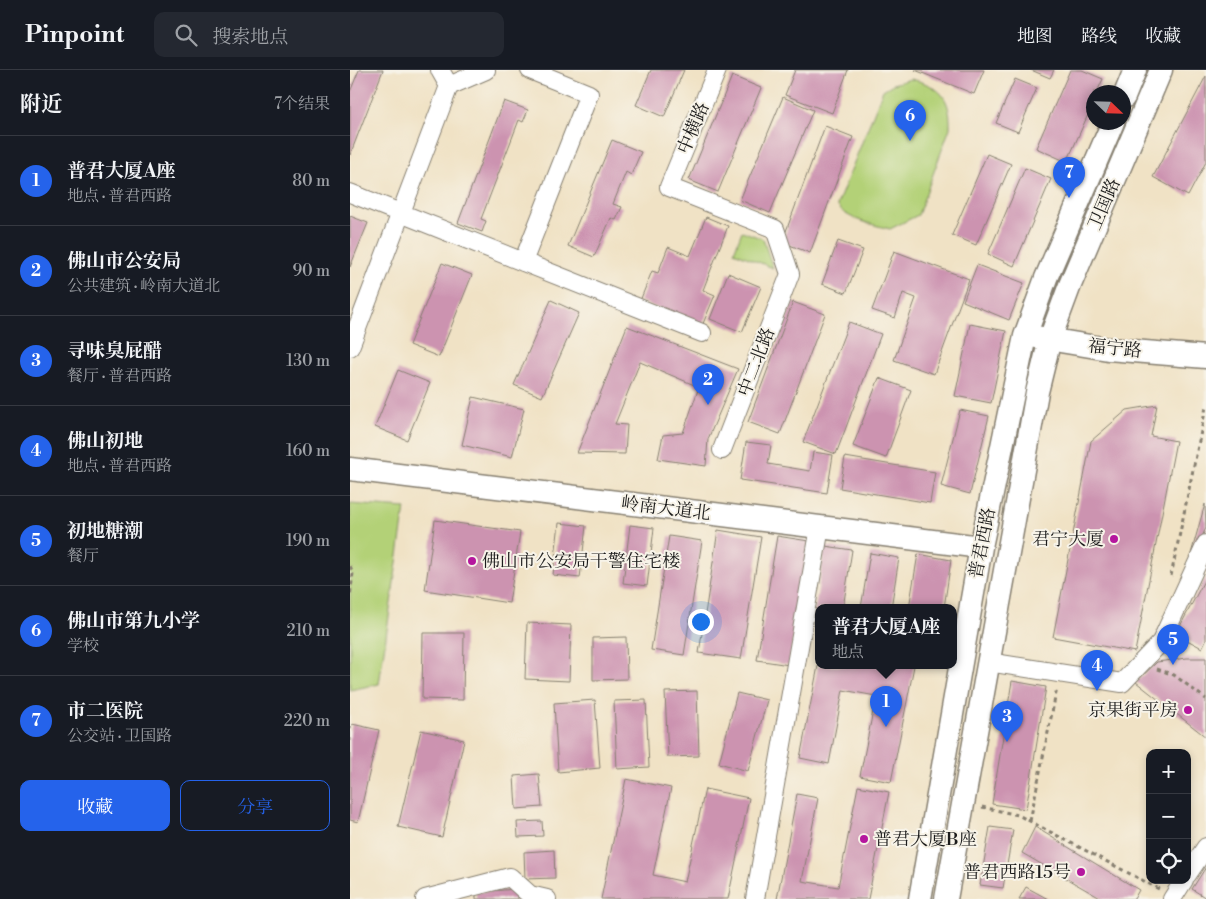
<!DOCTYPE html>
<html lang="zh">
<head>
<meta charset="utf-8">
<style>
  :root { --surface:#171b24; --page:#242831; --text:#f1f3f6; --muted:#9ea1a6; --line:#363941; --accent:#2563eb }
  body { margin:0; font-family:"Libre Bodoni","Noto Serif SC",serif; background:var(--page); color:var(--text) }
  .controls { position:absolute; right:15px; bottom:15px; display:grid; overflow:hidden; border-radius:10px; box-shadow:0 2px 8px #0003 }
  .controls button { width:45px; height:45px; display:grid; place-items:center; padding:0; border:0; border-bottom:1px solid var(--line); background:var(--surface); color:var(--text); font:25px sans-serif }
  .compass { position:absolute; left:736px; top:15px; width:45px; height:45px; border-radius:50%; background:var(--surface); box-shadow:0 2px 8px #0003; rotate:113deg }
  .you { position:absolute; left:350px; top:551px; width:18px; height:18px; margin:-12px; border:4px solid #fff; border-radius:50%; background:#1a73e8; box-shadow:0 0 0 8px #1a73e833 }
  .badge { display:grid; place-items:center; width:32px; height:32px; border-radius:50%; background:var(--accent); color:#fff; font-size:16px; font-weight:700 }
  .pin { position:absolute; translate:-50% -41px; filter:drop-shadow(0 1px 2px #0008) }
  .pin::after { content:''; position:absolute; top:26px; width:18px; height:15px; background:inherit; clip-path:polygon(0 0,100% 0,50% 100%) }
  .popup { position:absolute; left:465px; top:534px; width:142px; height:65px; box-sizing:border-box; display:grid; place-content:center; border-radius:10px; background:var(--surface); filter:drop-shadow(0 1px 4px #0005); font-size:16px; white-space:nowrap; color:var(--muted) }
  .popup b { font-size:19px; color:var(--text) }
  .popup::after { content:''; position:absolute; left:50%; top:100%; margin-left:-10px; border:10px solid transparent; border-top-color:var(--surface) }
  .list { margin:0; padding:0; list-style:none }
  h2 { display:flex; justify-content:space-between; align-items:center; height:65px; margin:0; padding:0 20px; font-size:21px }
  h2 small { font-size:16px; font-weight:400; color:var(--muted) }
  .list li { display:grid; grid-template-columns:32px 1fr auto; gap:15px; align-items:center; box-sizing:border-box; height:90px; padding:0 20px; border-top:1px solid var(--line) }
  .list b { display:block; font-size:19px; white-space:nowrap }
  .list p { margin:0; font-size:16px; white-space:nowrap; color:var(--muted) }
  .list em { font-size:16px; font-style:normal; color:var(--muted) }
  .actions { display:flex; gap:10px; padding:15px 20px }
  .actions a { flex:1; padding:11px 0; border:1px solid var(--accent); border-radius:10px; text-align:center; font-size:18px; color:var(--accent) }
  .actions .main { background:var(--accent); color:#fff }
  .icon { flex:none; width:28px; height:28px; fill:none; stroke:currentColor; stroke-width:2; stroke-linecap:round; stroke-linejoin:round }
  .map { position:relative; flex:none; width:856px; height:829px; overflow:hidden }
  header { display:flex; align-items:center; gap:30px; box-sizing:border-box; height:70px; padding:0 25px; background:var(--surface); border-bottom:1px solid var(--line) }
  header strong { font-size:24px }
  nav { display:flex; gap:28px; margin-inline-start:auto; font-size:18px }
  .search { width:350px; height:45px; background:var(--page); display:flex; align-items:center; gap:12px; box-sizing:border-box; padding:0 18px; border-radius:10px; color:var(--muted); font-size:19px }
  main { display:flex }
  aside { flex:1; background:var(--surface) }
  .map>svg:first-child { display:block }
  .green { fill:#b3d177; stroke:#68764a }
  .building { fill:#cc93b0 }
  .lines { fill:none; stroke-linecap:round; stroke-linejoin:round }
  .minor-casing { stroke:#867f70; stroke-width:20 }
  .major-casing { stroke:#867f70; stroke-width:25 }
  .path { stroke:#867f70; stroke-width:3; stroke-dasharray:4 4; stroke-linecap:butt }
  .minor { stroke:#fff; stroke-width:18 }
  .major { stroke:#fff; stroke-width:22 }
  .poi-dot { fill:#b5179e; stroke:#f7f3e8; stroke-width:2 }
  .labels { text-anchor:middle; stroke-width:4; stroke-linejoin:round; paint-order:stroke }
  .street-label { font-size:18px; fill:#1c1c1c; stroke:#f7f3e8 }
  .poi-label { font-size:18px; fill:#1c1c1c; stroke:#f7f3e8; text-anchor:end }
</style>
</head>
<body>
<header>
<strong>Pinpoint</strong>
<div class="search"><svg class="icon" aria-label="search" viewBox="0 0 24 24"><circle cx="10" cy="10" r="6"/><path d="M15 15l6 6"/></svg>搜索地点</div>
<nav><a>地图</a><a>路线</a><a>收藏</a></nav>
</header>
<main>
<aside>
<h2>附近<small>7个结果</small></h2>
<ul class="list">
<li><span class="badge">1</span><div><b>普君大厦A座</b><p>地点 · 普君西路</p></div><em>80 m</em></li>
<li><span class="badge">2</span><div><b>佛山市公安局</b><p>公共建筑 · 岭南大道北</p></div><em>90 m</em></li>
<li><span class="badge">3</span><div><b>寻味臭屁醋</b><p>餐厅 · 普君西路</p></div><em>130 m</em></li>
<li><span class="badge">4</span><div><b>佛山初地</b><p>地点 · 普君西路</p></div><em>160 m</em></li>
<li><span class="badge">5</span><div><b>初地糖潮</b><p>餐厅</p></div><em>190 m</em></li>
<li><span class="badge">6</span><div><b>佛山市第九小学</b><p>学校</p></div><em>210 m</em></li>
<li><span class="badge">7</span><div><b>市二医院</b><p>公交站 · 卫国路</p></div><em>220 m</em></li>
</ul>
<div class="actions"><a class="main">收藏</a><a>分享</a></div>
</aside>
<div class="map">
<svg width="856" height="829" viewBox="0 0 856 829">
  <rect width="100%" height="100%" fill="#f7f3e8"/>
  <filter id="ink" filterUnits="userSpaceOnUse"><feTurbulence type="fractalNoise" baseFrequency=".02" numOctaves="2"/><feDisplacementMap in="SourceGraphic" scale="10" xChannelSelector="R" yChannelSelector="G"/><feConvolveMatrix kernelMatrix="1 2 1 2 8 2 1 2 1" color-interpolation-filters="sRGB"/></filter>
  <filter id="wash" filterUnits="userSpaceOnUse"><feTurbulence type="fractalNoise" baseFrequency=".0096" numOctaves="4" result="noise"/><feDisplacementMap in="SourceGraphic" scale="20" xChannelSelector="R" yChannelSelector="G"/><feGaussianBlur stdDeviation="1.12" result="paint"/><feColorMatrix in="noise" values="0 0 0 0 0 0 0 0 0 0 0 0 0 0 0 0 0 1.4 0 .05"/><feComposite in="paint" operator="in"/></filter>
  <g filter="url(#wash)">
    <rect width="100%" height="100%" fill="#f0e2c5"/>
    <path class="green" d="M561,9c29,7 40,18 39,49l-32,87 -28,14c-15,-4 -46,-10 -53,-24l46,-115 10,-6z
      M392,161l21,8 10,29 -39,-16z
      M0,434l55,4 -26,176 -29,6z"/>
    <g id="blocks">
      <path class="building" d="M9,0h24l-33,85v-63z
        M301,0h33l-20,47 -28,-12z
        M445,0h53l-16,43 -47,-18z
        M565,0h69l-10,24z
        M681,0h23l-4,8z
        M720,0h12l21,9 -6,13h-3v9l-27,61 -31,-14z
        M382,6l29,12 -43,104 -29,-12z
        M856,6v86l-18,34 -35,-19z
        M665,9l22,9 -19,44 -22,-9z
        M433,27l30,13 -43,103 -30,-13z
        M154,31l24,9 -5,12 -4,-2 -38,99 5,2 -4,11 -24,-9z
        M475,56l28,11 -43,116 -28,-11z
        M262,70l29,12 -10,23 -5,-3 -13,32 9,3 -6,13 -5,-2 -17,39 -26,-11z
        M637,84l24,10 -35,81 -24,-10z
        M675,98l26,11 -37,87 -26,-12z
        M0,146l18,7 -18,44z
        M356,147l22,9 -25,64 12,5 -13,31 -62,-25 12,-30 6,2 10,-26 22,9z
        M488,171l25,9 -17,43 -24,-9z
        M544,181l75,28 -35,95 -40,-14 22,-62 -13,-5 -8,25 -23,-8z
        M92,193l30,12 -33,82 -30,-12z
        M627,195l47,18 -15,37 -46,-19z
        M378,203l33,14 -19,45 -32,-13z
        M201,230l28,13 -37,84 -28,-12z
        M443,232l32,12 -45,120 -32,-12z
        M499,252l32,12 -45,120 -33,-12z
        M620,254l36,7 -15,72 -36,-7z
        M277,256l111,43 -30,70 -2,27 -48,-7 5,-24 20,-2 16,-46 -59,-25 -25,62 12,1 -2,29 -48,-1z
        M48,300l32,13 -23,57 -32,-13z
        M529,308l32,12 -25,68 -33,-12z
        M123,327l51,12 -12,48 -50,-12z
        M807,335l-6,31 25,5 -41,211 -82,-15 38,-196 36,-31z
        M610,340l29,6 -19,78 -29,-8z
        M396,372l25,3 -3,19 42,7 3,-19 20,3 -6,38 -87,-13z
        M495,387l90,15 -5,31 -90,-15z
        M855,434l1,24 -16,34 -1,-1z
        M85,450l85,12 -11,71 -84,-13z
        M209,453l27,3 -6,52 -27,-3z
        M280,455l24,3 -7,58 -24,-3z
        M368,460l43,7 -20,122 -42,-6z
        M319,466l33,5 -18,114 -33,-5z
        M427,466l32,5 -20,124 -32,-5z
        M475,476l27,4 -9,58h-25v13l-5,-1z
        M520,483l29,5 -8,50h-30z
        M568,484l33,6 -7,48h-35z
        M856,507v63l-4,8 -26,-14z
        M177,553l44,2 -2,56 -44,-2z
        M73,563h41l-1,67 -41,-1z
        M276,567l1,42 -34,1v-42z
        M837,588h19v79l-70,-55 21,-20z
        M468,596h96l-23,116 -31,-6 16,-80 -33,-6 -14,74 -29,-6z
        M662,611l34,6 -20,122 -34,-5z
        M347,621l2,65 -31,1 -3,-65z
        M387,623l30,7 -19,71 -29,-8z
        M245,630l5,68 -42,4 -4,-69z
        M296,630l3,67 -32,2 -3,-68z
        M2,654l27,6 -21,92 -8,-2v-87z
        M71,660l43,10 -22,97 -44,-10z
        M189,704l3,33 -26,2 -2,-33z
        M276,709l45,9 -18,87 32,7 20,-93 44,9 -21,101h-127z
        M508,716l31,6 -21,107h-91l20,-105 21,4 -16,83 36,6z
        M192,751l1,15 -25,1 -1,-15z
        M640,757l23,3 -10,58 -23,-3z
        M685,757l104,63 -5,9h-32l-80,-46z
        M204,780l1,28 -30,1 -1,-27z
        M856,797v31l-14,-9z
        M676,817l22,12h-29z
        M168,819v10h-42v-7z"/>
    </g>
  </g>
  <g filter="url(#ink)">
    <use href="#blocks" fill-opacity="0" stroke="#867f70" stroke-width="1"/>
    <g class="lines">
      <defs>
        <path id="minor" d="M90,0l9,16
          M367,0l-48,117 106,42 15,45 -68,176
          M0,123l352,140
          M173,192l66,-168 -59,-24
          M0,277l99,-261 37,-16
          M638,592l134,21 39,-41 45,-98
          M837,805l19,-28
          M75,829l85,-22 20,18 17,4
          M405,829l65,-372
          M822,829l12,-19"/>
        <path id="major" d="M774,27l11,-27
          M686,267l72,12 98,8
          M0,399l631,78
          M570,829l61,-352 44,-211 21,-58 67,-156
          M596,829l91,-507 13,-53 20,-54 91,-215"/>
      </defs>
      <use href="#minor" class="minor-casing"/>
      <use href="#major" class="major-casing"/>
      <path class="path" d="M0,496l3,7 -3,24
        M821,506l35,-169
        M807,599l17,6 32,24
        M632,737l36,8 141,74
        M680,751l27,-133"/>
      <use href="#minor" class="minor"/>
      <use href="#major" class="major"/>
    </g>
  </g>
  <g class="poi-dot">
    <circle cx="764" cy="469" r="5"/>
    <circle cx="122" cy="491" r="5"/>
    <circle cx="838" cy="640" r="5"/>
    <circle cx="514" cy="769" r="5"/>
    <circle cx="731" cy="802" r="5"/>
  </g>
  <g class="labels">
    <g class="street-label">
      <text transform="translate(343 58) rotate(-67)" y="6">中横路</text>
      <text transform="translate(754 134) rotate(-67)" y="6">卫国路</text>
      <text transform="translate(765 278) rotate(6)" y="6">福宁路</text>
      <text transform="translate(406 292) rotate(-69)" y="6">中二北路</text>
      <text transform="translate(316 438) rotate(7)" y="6">岭南大道北</text>
      <text transform="translate(632 473) rotate(-79)" y="6">普君西路</text>
    </g>
    <g class="poi-label">
      <text x="754" y="475">君宁大厦</text>
      <text x="132" y="497" text-anchor="start">佛山市公安局干警住宅楼</text>
      <text x="828" y="646">京果街平房</text>
      <text x="524" y="775" text-anchor="start">普君大厦B座</text>
      <text x="721" y="808">普君西路15号</text>
    </g>
  </g>
</svg>
<div class="controls">
<button>+</button>
<button>−</button>
<button><svg class="icon" aria-label="locate" viewBox="0 0 24 24"><circle cx="12" cy="12" r="6"/><path d="M12 2v4M12 18v4M2 12h4M18 12h4"/></svg></button>
</div>
<svg class="compass" viewBox="-18 -18 36 36"><path d="M0-13l5 13h-10z" fill="#e53935"/><path d="M0 13l5-13h-10z" fill="#9ea1a6"/></svg>
<div class="you"></div>
<div class="pin badge" style="left:536px;top:657px">1</div>
<div class="popup"><b>普君大厦A座</b>地点</div>
<div class="pin badge" style="left:358px;top:335px">2</div>
<div class="pin badge" style="left:657px;top:672px">3</div>
<div class="pin badge" style="left:747px;top:621px">4</div>
<div class="pin badge" style="left:823px;top:595px">5</div>
<div class="pin badge" style="left:560px;top:71px">6</div>
<div class="pin badge" style="left:719px;top:128px">7</div>
</div>
</main>
</body>
</html>
